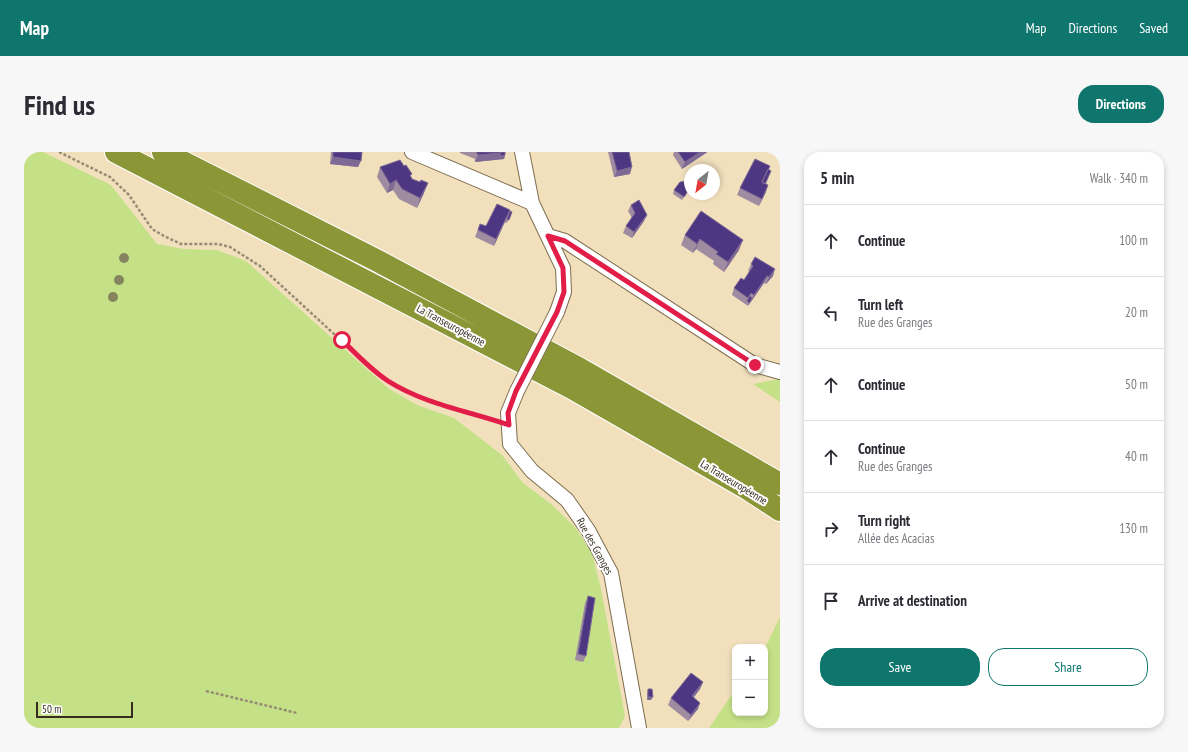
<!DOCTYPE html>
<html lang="en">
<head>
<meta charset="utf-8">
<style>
  :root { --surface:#fff; --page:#f7f7f7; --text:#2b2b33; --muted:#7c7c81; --line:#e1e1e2; --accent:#0f766e }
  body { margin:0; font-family:"PT Sans Narrow",sans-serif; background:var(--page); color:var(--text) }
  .controls { position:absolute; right:12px; bottom:12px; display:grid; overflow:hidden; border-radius:8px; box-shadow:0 2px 6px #0003 }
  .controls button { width:36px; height:36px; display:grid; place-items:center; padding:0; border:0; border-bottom:1px solid var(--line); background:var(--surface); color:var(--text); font:20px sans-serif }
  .compass { position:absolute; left:660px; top:12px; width:36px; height:36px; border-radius:50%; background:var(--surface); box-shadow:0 2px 6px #0003; rotate:211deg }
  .scale { position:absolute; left:12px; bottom:10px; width:97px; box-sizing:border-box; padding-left:4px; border:2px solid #342d20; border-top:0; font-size:11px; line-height:14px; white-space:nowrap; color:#342d20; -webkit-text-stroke:3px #fff; paint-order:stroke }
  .stop { position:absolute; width:12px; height:12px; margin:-9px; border:3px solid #e11d48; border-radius:50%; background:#fff }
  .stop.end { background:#e11d48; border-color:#fff; box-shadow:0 1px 4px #0008 }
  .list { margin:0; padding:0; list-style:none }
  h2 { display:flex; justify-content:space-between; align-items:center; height:52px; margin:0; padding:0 16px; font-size:17px }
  h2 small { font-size:13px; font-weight:400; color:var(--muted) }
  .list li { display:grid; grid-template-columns:26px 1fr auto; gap:12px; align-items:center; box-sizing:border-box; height:72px; padding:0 16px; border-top:1px solid var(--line) }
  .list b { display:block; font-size:15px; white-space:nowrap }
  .list p { margin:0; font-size:13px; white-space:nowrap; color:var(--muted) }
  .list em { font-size:13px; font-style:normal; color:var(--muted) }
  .actions { display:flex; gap:8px; padding:12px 16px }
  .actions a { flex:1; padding:9px 0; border:1px solid var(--accent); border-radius:16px; text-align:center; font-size:14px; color:var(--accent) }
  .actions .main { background:var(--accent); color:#fff }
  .icon { flex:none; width:22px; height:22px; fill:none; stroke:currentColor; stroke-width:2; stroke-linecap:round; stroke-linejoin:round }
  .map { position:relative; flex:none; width:756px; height:576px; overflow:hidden; border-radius:16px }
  header { display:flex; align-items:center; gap:24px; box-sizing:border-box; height:56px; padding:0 20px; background:var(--accent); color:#fff }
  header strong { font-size:19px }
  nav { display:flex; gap:22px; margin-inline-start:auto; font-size:14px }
  .intro { display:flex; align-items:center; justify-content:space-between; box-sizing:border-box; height:96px; padding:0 24px }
  h1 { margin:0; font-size:28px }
  .button { padding:10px 18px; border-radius:16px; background:var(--accent); color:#fff; font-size:14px; font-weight:700 }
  main { display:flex; gap:24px; padding:0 24px }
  aside { flex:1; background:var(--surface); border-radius:16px; box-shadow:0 2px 6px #0003 }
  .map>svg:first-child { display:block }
  .green { fill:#c4e187 }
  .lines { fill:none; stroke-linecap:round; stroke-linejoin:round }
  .minor-casing { stroke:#7d6d4e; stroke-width:16 }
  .motorway-casing { stroke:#fff; stroke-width:24 }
  .path { stroke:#988b73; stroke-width:2.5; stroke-dasharray:3 2; stroke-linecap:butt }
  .minor { stroke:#fff; stroke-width:14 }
  .motorway { stroke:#8b9636; stroke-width:22 }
  .minor-bridge-casing { stroke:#7d6d4e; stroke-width:16; stroke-linecap:butt }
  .minor-bridge { stroke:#fff; stroke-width:14 }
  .tree { fill:#86845f }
  .wall { fill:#a08ca0 }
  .shaded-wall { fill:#7e6a94 }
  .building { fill:#4d3782; stroke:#7e6a94 }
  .route { stroke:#e11d48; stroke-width:5 }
  .labels { text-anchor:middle; stroke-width:4; stroke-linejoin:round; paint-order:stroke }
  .street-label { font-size:11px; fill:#342d20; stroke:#fff }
</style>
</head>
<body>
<header>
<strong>Map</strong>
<nav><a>Map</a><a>Directions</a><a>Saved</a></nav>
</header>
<div class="intro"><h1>Find us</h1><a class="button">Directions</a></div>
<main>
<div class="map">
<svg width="756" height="576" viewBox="0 0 756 576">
  <rect width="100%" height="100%" fill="#f2e0bd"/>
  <path class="green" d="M0,0h19l68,33 46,59 27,5 33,1 29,11 142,127 29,17 37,13 48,37 21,28 27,20 25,24 17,26 9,36 24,127 -6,12h-595z
    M756,227v23l-27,-18z
    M756,465v111h-71l26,-38v23h30v-65z"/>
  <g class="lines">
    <defs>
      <path id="minor" d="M388,0l120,51
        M498,0l10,51 31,65 1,24 -7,20
        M524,84l17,5 190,124 25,7
        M493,239l-9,22 2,31 22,27 35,29 21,30 23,43 28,155"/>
      <path id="motorway" d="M92,0l456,236 176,101 32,21
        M139,0l213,108 204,109 200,115"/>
    </defs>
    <use href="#minor" class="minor-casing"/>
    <use href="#motorway" class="motorway-casing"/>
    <path class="path" d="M35,0l51,25 19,18 23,34 12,7 17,8h37l12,3 30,19 110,101 18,14 42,21 65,18
      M182,539l91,22"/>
    <use href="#minor" class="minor"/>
    <use href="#motorway" class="motorway"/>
    <defs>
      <path id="minor-bridge" d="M493,239l40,-79"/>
    </defs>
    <use href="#minor-bridge" class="minor-bridge-casing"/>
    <use href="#minor-bridge" class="minor-bridge"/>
  </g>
  <g class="tree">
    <circle cx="100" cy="106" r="5"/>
    <circle cx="95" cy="128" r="5"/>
    <circle cx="89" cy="145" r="5"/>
  </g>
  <path class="wall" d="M307,0h31l-4,15 -28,-3z
    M436,0h45v3l-1,4 -29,3v-3l-15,-6z
    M584,0h21l1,22 -16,3z
    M650,0h33l-1,1 -24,16 -9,-14z
    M380,14l8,8 -2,3 2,2 12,14 -7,15 -18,-9 -6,-9 -6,3 -10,-16 3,-10z
    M746,14l-2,3 3,2 -5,13v8l-7,14 -22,-11 3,-7z
    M666,29v8l-8,11 -9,-6 1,-4z
    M607,53l13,16 -12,17 -9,-5 3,-7 6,-8 -4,-7z
    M488,60l-5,11 -2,-1 -11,24 -19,-9 5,-13 6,2z
    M661,83l54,15 -15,22 -11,-8 1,-3 -18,-12 -3,4 -12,-8z
    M727,112l22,12 -7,8 -2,-1 -16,23 -16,-11 2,-7 10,-8 6,-8 -2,-1z
    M564,444l-2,60 -3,6 -8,-2 10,-57z
    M679,530l-3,7 -6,8 4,12 -10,12 -20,-16 3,-7z
    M624,537l3,11h-4v-7z"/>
  <path class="shaded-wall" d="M676,0h7l-1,1 -24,16 3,-7z
    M477,1l4,2 -1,4 -29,3 3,-7z
    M309,5l28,4 -3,6 -28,-3z
    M608,15l-2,7 -16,3 3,-6z
    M372,28l-3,10 -6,3 3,-9z
    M404,31l-4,10 -7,15 3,-10z
    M744,33l-2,7 -7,14z
    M623,63l-3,6 -12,17 2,-6z
    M483,67l-2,3 -11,24 2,-7z
    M676,87l-4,10 -3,4 4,-9z
    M719,88l-4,10 -15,22 4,-10z
    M751,117l-2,7 -7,8 3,-7z
    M743,124l-3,7 -16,23 6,-11z
    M679,530l-3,7 -10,13 2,-6z
    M624,545h5l-2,3h-4z
    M676,551l-2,6 -10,12 3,-6z"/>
  <path class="building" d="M309,0h29l-1,9 -28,-4z
    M452,0h25v1l-23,2 -1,-2z
    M477,0h4v3l-5,1z
    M588,0h17l3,15 -15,4z
    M654,0h22l-15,10z
    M731,7l15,7 -8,16 6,3 -6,14 -22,-11z
    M376,8l4,6 2,-1 6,9 -2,1 2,4 8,3 1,-2 7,3 -8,15 -18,-9 -6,-9 -6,4 -10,-17z
    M744,17l3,2 -6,13 -3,-2z
    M666,29v7l-6,9 -10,-7 6,-8z
    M615,48l8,15 -13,17 -8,-6 9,-13 -4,-8z
    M473,52l13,6 -14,29 -18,-9 2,-6 6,2z
    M486,59l2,1 -3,8 -2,-1z
    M677,59l42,29 -15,22 -12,-8 2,-2 -18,-13 -3,5 -12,-9z
    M731,105l20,12 -6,8 -2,-1 -13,19 -3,-2 -3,5 -14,-10 7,-10 3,2 9,-14 -2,-2z
    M726,144l2,2 -3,5 -2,-2z
    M564,444l7,2 -9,58 -8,-2z
    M667,521l12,9 -11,14 8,7 -9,12 -20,-17z
    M624,537h4l1,8h-5z"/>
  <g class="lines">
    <path class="route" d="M318,188c14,14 29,30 46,41 36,23 80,30 121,44l-1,-12 8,-22 41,-79 7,-20 -1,-24 -15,-32 17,5 190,124"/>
  </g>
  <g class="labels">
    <g class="street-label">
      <text transform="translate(427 173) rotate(28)" y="4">La Transeuropéenne</text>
      <text transform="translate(710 330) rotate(31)" y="4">La Transeuropéenne</text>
      <text transform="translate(571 394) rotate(61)" y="4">Rue des Granges</text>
    </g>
  </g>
</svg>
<div class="controls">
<button>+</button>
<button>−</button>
</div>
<svg class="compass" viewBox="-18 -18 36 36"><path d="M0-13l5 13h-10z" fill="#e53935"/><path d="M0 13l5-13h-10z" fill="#7c7c81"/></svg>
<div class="scale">50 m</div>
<div class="stop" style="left:318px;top:188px"></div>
<div class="stop end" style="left:731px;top:213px"></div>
</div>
<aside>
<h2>5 min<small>Walk · 340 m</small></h2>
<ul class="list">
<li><svg class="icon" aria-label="ahead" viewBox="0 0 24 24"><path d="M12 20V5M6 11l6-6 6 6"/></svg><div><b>Continue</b></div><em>100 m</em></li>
<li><svg class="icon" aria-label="left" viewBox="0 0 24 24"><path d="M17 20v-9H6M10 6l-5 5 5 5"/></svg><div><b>Turn left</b><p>Rue des Granges</p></div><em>20 m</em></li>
<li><svg class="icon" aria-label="ahead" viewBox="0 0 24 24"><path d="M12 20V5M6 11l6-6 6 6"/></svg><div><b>Continue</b></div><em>50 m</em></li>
<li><svg class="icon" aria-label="ahead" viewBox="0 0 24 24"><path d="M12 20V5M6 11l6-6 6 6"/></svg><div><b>Continue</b><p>Rue des Granges</p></div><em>40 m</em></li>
<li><svg class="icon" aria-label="right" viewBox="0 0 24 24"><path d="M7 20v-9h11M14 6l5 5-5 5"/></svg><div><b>Turn right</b><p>Allée des Acacias</p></div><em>130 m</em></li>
<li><svg class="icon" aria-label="arrive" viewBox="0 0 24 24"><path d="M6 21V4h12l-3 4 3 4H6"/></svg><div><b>Arrive at destination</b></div></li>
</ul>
<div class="actions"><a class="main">Save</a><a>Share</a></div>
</aside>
</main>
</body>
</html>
